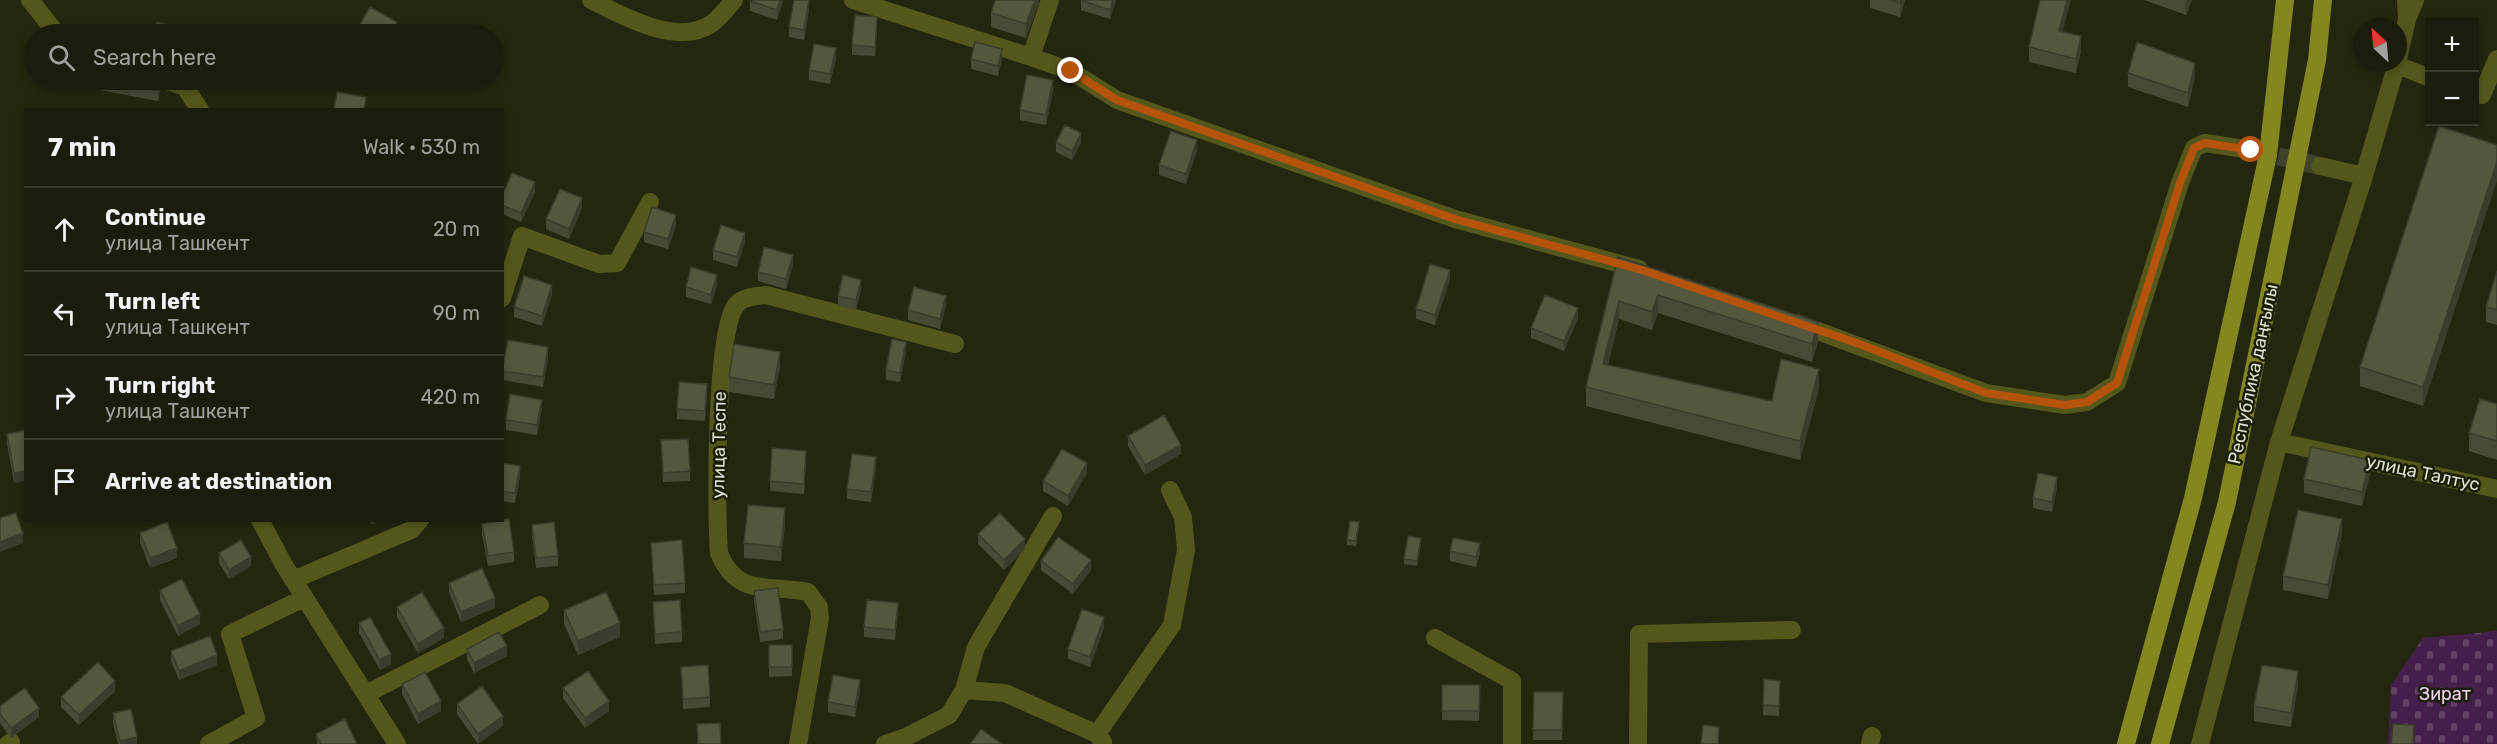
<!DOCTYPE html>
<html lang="en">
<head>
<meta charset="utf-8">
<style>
  :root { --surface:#1b1c0b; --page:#242514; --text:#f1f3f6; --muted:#a0a19d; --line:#393a2c }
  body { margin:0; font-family:Rubik,sans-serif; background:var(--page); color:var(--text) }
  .controls { position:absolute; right:18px; top:18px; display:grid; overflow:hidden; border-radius:0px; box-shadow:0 3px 9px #0003 }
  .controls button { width:54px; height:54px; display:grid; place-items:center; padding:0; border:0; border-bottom:2px solid var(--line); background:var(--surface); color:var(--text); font:30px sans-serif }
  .compass { position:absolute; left:2353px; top:18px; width:54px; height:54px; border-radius:50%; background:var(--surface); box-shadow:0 3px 9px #0003; rotate:334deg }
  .stop { position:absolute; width:18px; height:18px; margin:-14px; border:4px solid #b45309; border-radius:50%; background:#fff }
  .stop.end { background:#b45309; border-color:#fff; box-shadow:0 2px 6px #0008 }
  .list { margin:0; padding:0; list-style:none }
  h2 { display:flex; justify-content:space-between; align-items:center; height:78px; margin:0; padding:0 24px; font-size:26px }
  h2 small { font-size:20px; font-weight:400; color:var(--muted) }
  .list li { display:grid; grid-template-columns:39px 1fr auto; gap:18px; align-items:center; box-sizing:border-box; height:84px; padding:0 24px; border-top:2px solid var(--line) }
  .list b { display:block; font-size:22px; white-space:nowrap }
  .list p { margin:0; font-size:20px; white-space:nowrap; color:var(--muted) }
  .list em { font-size:20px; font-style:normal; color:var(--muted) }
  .icon { flex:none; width:33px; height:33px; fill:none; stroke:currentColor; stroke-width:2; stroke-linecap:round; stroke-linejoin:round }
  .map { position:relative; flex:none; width:2497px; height:744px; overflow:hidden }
  .search { position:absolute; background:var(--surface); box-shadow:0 3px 9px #0003; left:24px; top:24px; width:480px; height:66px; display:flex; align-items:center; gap:15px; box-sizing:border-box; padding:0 21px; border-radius:33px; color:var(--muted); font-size:22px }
  .panel { position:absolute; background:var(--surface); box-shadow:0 3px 9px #0003; left:24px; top:108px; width:480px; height:414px; border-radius:0px }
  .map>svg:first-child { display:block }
  .cemetery { fill:url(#cemetery-stones) }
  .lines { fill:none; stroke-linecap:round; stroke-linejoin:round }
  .minor-tunnel { stroke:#40422c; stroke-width:18; stroke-dasharray:18 9; stroke-linecap:butt }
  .minor { stroke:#54571c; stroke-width:18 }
  .major { stroke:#83871f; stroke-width:18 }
  .wall { fill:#484a35 }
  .shaded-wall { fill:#3b3c2b }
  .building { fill:#54563e; stroke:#3b3c2b; stroke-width:1.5 }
  .route { stroke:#b45309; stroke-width:8 }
  .labels { text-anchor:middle; stroke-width:5; stroke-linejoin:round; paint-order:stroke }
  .street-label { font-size:18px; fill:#e0e1d3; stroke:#1b1c06 }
  .park-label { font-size:18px; fill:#f1d2f7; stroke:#1b1c06 }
</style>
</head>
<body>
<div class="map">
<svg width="2497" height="744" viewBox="0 0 2497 744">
  <defs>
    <pattern id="cemetery-stones" width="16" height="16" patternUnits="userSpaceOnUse" patternTransform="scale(1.5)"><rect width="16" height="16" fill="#441f4b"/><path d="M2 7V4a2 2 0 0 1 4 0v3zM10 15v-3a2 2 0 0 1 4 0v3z" fill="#5f3f64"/></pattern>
  </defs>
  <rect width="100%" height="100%" fill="#24260f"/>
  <path class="cemetery" d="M2497,631v113h-109l3,-59 32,-47z"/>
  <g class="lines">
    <path class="minor-tunnel" d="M2252,150l68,16"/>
    <path class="minor" d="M30,0l27,34
      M591,0c32,16 86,47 120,24 9,-6 16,-16 23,-24
      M853,0l178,57
      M1050,0l-19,57 40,14 46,29 338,119 184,50
      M2406,0l1,19 8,-19
      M2398,59l9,-40
      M2397,65l33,13
      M164,80l21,7 15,23
      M2474,93l8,2 15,-36
      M2320,166l44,10
      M502,298l20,-62 77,28 18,-1 33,-61
      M1796,323l190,70 79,12 22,-3 30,-19 63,-200 14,-35 11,-5 46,7
      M2279,442l218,47
      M260,520l24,45 113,179
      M293,580l118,-50 9,-10
      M1435,638l77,43v63
      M964,690l41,3 92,41 6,8
      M366,694l174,-89
      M1097,734l75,-109 14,-75 -3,-33 -13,-27
      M8,744l3,-2
      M209,744l47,-26 -26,-84 74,-36
      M798,744l22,-126 -1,-11 -11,-15c-38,-8 -71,6 -89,-39 -3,-40 -4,-222 17,-248 7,-9 21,-9 30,-10l189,49
      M885,744l21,-7 43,-22 15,-25 12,-43 77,-131
      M1638,744l1,-110 153,-4
      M1870,744l2,-8
      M2200,744l79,-302 85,-266 33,-113"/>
    <path class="major" d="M2126,744l67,-246 75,-343 17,-155
      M2160,744l67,-242 90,-442 6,-60"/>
  </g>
  <path class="wall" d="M783,0l-6,20 -27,-9v-10z
    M1039,0v3l-13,35 -35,-11v-14z
    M1081,0h35l-6,19 -29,-9z
    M1870,0h35l-5,17 -30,-9z
    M2144,0h48l-6,15z
    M809,10l-5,30 -15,-3v-10z
    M359,26l38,5 -2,3h-36z
    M877,27l-2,29 -23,-1v-10z
    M2063,32l18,19 -5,22 -47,-11v-15z
    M836,58l-6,26 -21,-4v-10z
    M1002,58l-4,18 -27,-7v-10z
    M2128,73l67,4 -7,30 -60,-20z
    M89,80h72v6l-3,15 -69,-13z
    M303,80h13l-3,5z
    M1053,90l-7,35 -26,-5v-10z
    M1056,142l25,1 -9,17 -16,-8z
    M2497,145v35l-74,226 -63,-20v-19z
    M1197,150l-11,34 -27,-9v-10z
    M535,192l-14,30 -19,-8v-18z
    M582,208l-13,31 -23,-10v-10z
    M676,225l-8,24 -24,-7v-10z
    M745,242l-8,25 -24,-7v-10z
    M1618,257l200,84 -6,21 -154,-49 -6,17 -33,-11 -11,46 164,36 47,-13 -19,72 -214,-54v-19z
    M793,265l-7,24 -28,-8v-9z
    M2497,271v54l-11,-3v-15z
    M1450,279l-15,46 -19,-6v-10z
    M717,285l-6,19 -25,-7v-10z
    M861,289l-5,21 -18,-4v-10z
    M552,294l-10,32 -28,-9v-10z
    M946,306l-6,23 -32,-9v-10z
    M1578,318l-14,33 -33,-13v-10z
    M906,352l-6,30 -14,-2v-10z
    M548,357l-5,30 -41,-7v-10z
    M780,366l-6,33 -45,-7v-15z
    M707,393l-2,28 -28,-2v-10z
    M2497,404v56l-28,-9v-18z
    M542,409l-5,26 -31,-5v-10z
    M26,430l-12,53 -7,-39v-10z
    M1128,436l53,18 -36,21 -17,-29z
    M661,440l29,31v10l-27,1z
    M806,461l-2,33 -34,-3v-10z
    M502,463l18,13 -5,27 -13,-2z
    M876,467l-5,35 -24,-3v-10z
    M1087,473l-19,33 -25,-15v-10z
    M2370,474l-8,32 -58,-13v-14z
    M2057,487l-5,25 -19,-4v-10z
    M785,523l-4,38 -37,-3v-15z
    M482,524l32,28v10l-26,4 -6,-32z
    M532,525l26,31v10l-22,2 -4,-33z
    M1359,527l-3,19 -9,-1v-5z
    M140,533l37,25 -27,10 -10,-26z
    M978,534l47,15 -21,21 -26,-26z
    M2342,534l-14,65 -45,-9v-14z
    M651,543l34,40v10l-31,2z
    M1421,543l-4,23 -13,-2v-5z
    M1450,551l30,2 -4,14 -26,-6z
    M219,553l32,13 -22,13 -10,-16z
    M1041,561l50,9 -18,24 -32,-24z
    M449,583l46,25 -34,14 -12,-30z
    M160,590l40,34 -22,12 -18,-36z
    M754,591l29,38v10l-23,3 -6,-41z
    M653,602l29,30v10l-27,2z
    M397,607l47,31 -26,15 -21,-36z
    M564,610l56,27 -42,18 -14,-31z
    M898,612l-3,28 -31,-3v-10z
    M359,623l32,41 -11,6 -21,-37z
    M1104,627l-14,40 -22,-8v-10z
    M769,645h23v31l-23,1z
    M467,649l40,7 -33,17 -7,-14z
    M171,651l46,14 -38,15 -8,-19z
    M681,667l29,30v10l-27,2z
    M402,684l39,27 -23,13 -16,-30z
    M1442,685h38l-1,36 -37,-1z
    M2298,686l-7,41 -37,-6v-15z
    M563,688l46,23 -24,17 -22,-30z
    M860,690l-5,27 -27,-5v-10z
    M1780,690l-1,26 -16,-1v-10z
    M115,691l-36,34 -18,-18v-10z
    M1534,692h29l-1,48h-29z
    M457,704l46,22 -25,18 -21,-30z
    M0,706l39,11 -28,21 -11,-15z
    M113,713l24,31h-19l-5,-21z
    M316,734l41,10h-40z"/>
  <path class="shaded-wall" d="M780,0h3v1l-6,19v-10z
    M809,0v10l-5,30v-10z
    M1035,0h4v3l-13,35v-14z
    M1113,0h3l-6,19v-9z
    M1901,0h4l-5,17v-14z
    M2067,0h4l-12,45v-14z
    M2186,0h6l-6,15z
    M877,17v10l-2,29v-9z
    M397,22v9l-2,3h-5z
    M2081,36v15l-5,22v-14z
    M836,48v10l-6,26v-10z
    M1002,49v9l-4,18v-10z
    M2195,63v14l-7,30v-14z
    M161,80v6l-3,15v-10z
    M1053,80v10l-7,35v-10z
    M1081,133v10l-9,17v-9z
    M1197,140v10l-11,34v-10z
    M2497,162v18l-74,226v-19z
    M535,182v10l-14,30v-9z
    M582,198v10l-13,31v-10z
    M676,215v10l-8,24v-10z
    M745,233v9l-8,25v-10z
    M793,255v10l-7,24v-10z
    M1450,270v9l-15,46v-10z
    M717,275v10l-6,19v-9z
    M861,280v9l-5,21v-10z
    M552,285v9l-10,32v-10z
    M1658,295v18l-6,17v-18z
    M946,296v10l-6,23v-10z
    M1619,301v18l-16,64v-19z
    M1578,308v10l-14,33v-10z
    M1818,322v19l-6,21v-18z
    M906,342v10l-6,30v-9z
    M548,347v10l-5,30v-10z
    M780,352v14l-6,33v-14z
    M1819,369v19l-19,72v-19z
    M542,400v9l-5,26v-10z
    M1181,445v9l-36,21v-10z
    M806,451v10l-2,33v-10z
    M876,457v10l-5,35v-10z
    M2370,460v14l-8,32v-14z
    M1087,463v10l-19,33v-10z
    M520,466v10l-5,27v-10z
    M26,471v10l-12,2v-10z
    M2057,477v10l-5,25v-10z
    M785,508v15l-4,38v-14z
    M2342,519v15l-14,65v-14z
    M371,520h9l-9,5z
    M23,533v10l-23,9v-10z
    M1025,539v10l-21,21v-10z
    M1480,543v10l-4,14v-10z
    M177,548v10l-27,10v-10z
    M251,557v9l-22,13v-9z
    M1091,560v10l-18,24v-10z
    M495,598v10l-34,14v-10z
    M898,603v9l-3,28v-10z
    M200,614v10l-22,12v-10z
    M1104,617v10l-14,40v-10z
    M620,623v14l-42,18v-14z
    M444,628v10l-26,15v-9z
    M507,646v10l-33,17v-10z
    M391,654v10l-11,6v-10z
    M217,655v10l-38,15v-9z
    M2298,671v15l-7,41v-14z
    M860,680v10l-5,27v-10z
    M115,681v10l-36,34v-10z
    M441,701v10l-23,13v-10z
    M609,701v10l-24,17v-10z
    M39,708v9l-28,21v-10z
    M503,716v10l-25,18v-10z
    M137,737v7h-17v-3z"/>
  <path class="building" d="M751,0h29l-3,10 -27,-9z
    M794,0h15l-5,30 -15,-3z
    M995,0h40l-9,24 -35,-11z
    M1081,0h32l-3,10z
    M1891,0h10l-1,3z
    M2040,0h27l-8,31 22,5 -5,23 -47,-12z
    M370,7l27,15 -7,12h-16l-15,-8z
    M855,15l22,2 -2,30 -23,-2z
    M157,22l25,7 -2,5h-26z
    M975,42l27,7 -4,17 -27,-7z
    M2137,42l58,21 -7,30 -60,-20z
    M814,44l22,4 -6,26 -21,-4z
    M1027,75l26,5 -7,35 -26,-5z
    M93,80h68l-3,11z
    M337,92l29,5 -2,13h-30z
    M1065,125l16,8 -9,18 -16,-9z
    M2439,126l58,19v17l-74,225 -63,-20z
    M1171,131l26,9 -11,34 -27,-9z
    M512,173l23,9 -14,31 -19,-8v-9z
    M560,189l22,9 -13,31 -23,-10z
    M652,207l24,8 -8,24 -24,-7z
    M721,225l24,8 -8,24 -24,-7z
    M764,247l29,8 -7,24 -28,-7z
    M1618,257l200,65 -6,22 -154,-49 -6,17 -33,-11 -16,63 169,37 9,-42 38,10 -19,72 -214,-54z
    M1430,264l20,6 -15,45 -19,-6z
    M691,267l26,8 -6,20 -25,-8z
    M2497,271v39l-11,-3z
    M843,275l18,5 -5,20 -18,-4z
    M524,276l28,9 -10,31 -28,-9z
    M914,287l32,9 -6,23 -32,-9z
    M1545,295l33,13 -14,33 -33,-13z
    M892,339l14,3 -6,31 -14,-3z
    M508,340l40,7 -5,30 -41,-6z
    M734,344l46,8 -6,33 -45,-8z
    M679,382l28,2 -2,27 -28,-2z
    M510,394l32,6 -5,25 -31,-5z
    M2480,399l17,5v37l-28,-8z
    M1164,415l17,30 -36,20 -17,-29z
    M26,430v41l-12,2 -7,-39z
    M688,439l2,32 -27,2 -2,-33z
    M2311,447l59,13 -8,32 -58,-13z
    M772,448l34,3 -2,33 -34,-3z
    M1062,449l25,14 -19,33 -25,-15z
    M852,454l24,3 -5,35 -24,-3z
    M502,463l18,3 -5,27 -13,-2z
    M2038,473l19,4 -5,25 -19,-4z
    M748,505l37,3 -4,39 -37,-4z
    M2298,510l44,9 -14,66 -45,-9z
    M16,513l7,20 -23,9v-24z
    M1000,513l25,26 -21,21 -26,-26z
    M509,519l5,33 -26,4 -6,-32z
    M1350,521l9,1 -3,19 -9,-1z
    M167,522l10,26 -27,10 -10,-25z
    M554,522l4,34 -22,2 -4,-33z
    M1408,536l13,2 -4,23 -13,-2z
    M1058,537l33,23 -18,24 -32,-23z
    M1453,538l27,5 -4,14 -26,-6z
    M241,540l10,17 -22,13 -10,-17z
    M682,540l3,43 -31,2 -3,-42z
    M482,568l13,30 -34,14 -12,-29z
    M182,579l18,35 -22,12 -18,-36z
    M778,588l5,41 -23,3 -6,-41z
    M422,592l22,36 -26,16 -21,-37z
    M606,592l14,31 -42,18 -14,-31z
    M680,600l2,32 -27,2 -2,-32z
    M867,600l31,3 -3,27 -31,-3z
    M1082,609l22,8 -14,40 -22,-8z
    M370,617l21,37 -11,6 -21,-37z
    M499,632l8,14 -33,17 -7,-14z
    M210,636l7,19 -38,16 -8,-20z
    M769,645h23v22h-23z
    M98,662l17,19 -36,34 -18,-18z
    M708,665l2,32 -27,2 -2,-32z
    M2262,665l36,6 -7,42 -37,-7z
    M588,671l21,30 -24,17 -22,-30z
    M425,672l16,29 -23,13 -16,-30z
    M833,675l27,5 -5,27 -27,-5z
    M1764,679l16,2 -1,25 -16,-1z
    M1442,685h38l-1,26h-37z
    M482,686l21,30 -25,18 -21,-30z
    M25,688l14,20 -28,20 -11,-14v-8z
    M1534,692h29l-1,38h-29z
    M131,709l6,28 -17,4 -7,-28z
    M345,719l12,25h-36l-5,-10z
    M720,723l1,21h-23l-1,-20z
    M2393,724l21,1 -1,19h-22z
    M1703,725l16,2 -1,17h-17z
    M981,729l21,15h-32z"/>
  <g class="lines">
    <path class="route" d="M1071,71l46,29 338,119 187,51 212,72 132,51 79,12 22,-3 30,-19 63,-200 14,-35 11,-5 46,7"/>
  </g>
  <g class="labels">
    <g class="street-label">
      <text transform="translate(2253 374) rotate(-78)" y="6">Республика даңғылы</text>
      <text transform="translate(719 445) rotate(-89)" y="6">улица Теспе</text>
      <text transform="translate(2423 473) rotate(12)" y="6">улица Талтус</text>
    </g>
    <g class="park-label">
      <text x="2445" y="700">Зират</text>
    </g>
  </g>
</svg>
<div class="controls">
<button>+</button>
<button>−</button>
</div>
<svg class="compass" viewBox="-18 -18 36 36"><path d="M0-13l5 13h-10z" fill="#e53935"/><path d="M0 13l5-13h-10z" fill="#a0a19d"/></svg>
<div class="stop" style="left:2251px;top:150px"></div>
<div class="stop end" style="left:1071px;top:71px"></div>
<div class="search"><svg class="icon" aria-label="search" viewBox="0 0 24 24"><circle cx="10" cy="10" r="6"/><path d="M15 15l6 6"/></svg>Search here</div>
<section class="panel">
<h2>7 min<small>Walk · 530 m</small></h2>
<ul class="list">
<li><svg class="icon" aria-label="ahead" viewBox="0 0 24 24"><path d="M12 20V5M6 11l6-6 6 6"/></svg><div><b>Continue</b><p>улица Ташкент</p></div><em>20 m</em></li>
<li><svg class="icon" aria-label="left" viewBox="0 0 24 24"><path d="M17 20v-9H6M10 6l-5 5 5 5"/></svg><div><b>Turn left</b><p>улица Ташкент</p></div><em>90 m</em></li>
<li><svg class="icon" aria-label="right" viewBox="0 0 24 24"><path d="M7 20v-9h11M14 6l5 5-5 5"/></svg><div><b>Turn right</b><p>улица Ташкент</p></div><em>420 m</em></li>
<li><svg class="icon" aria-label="arrive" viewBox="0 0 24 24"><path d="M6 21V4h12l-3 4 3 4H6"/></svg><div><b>Arrive at destination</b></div></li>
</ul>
</section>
</div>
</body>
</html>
